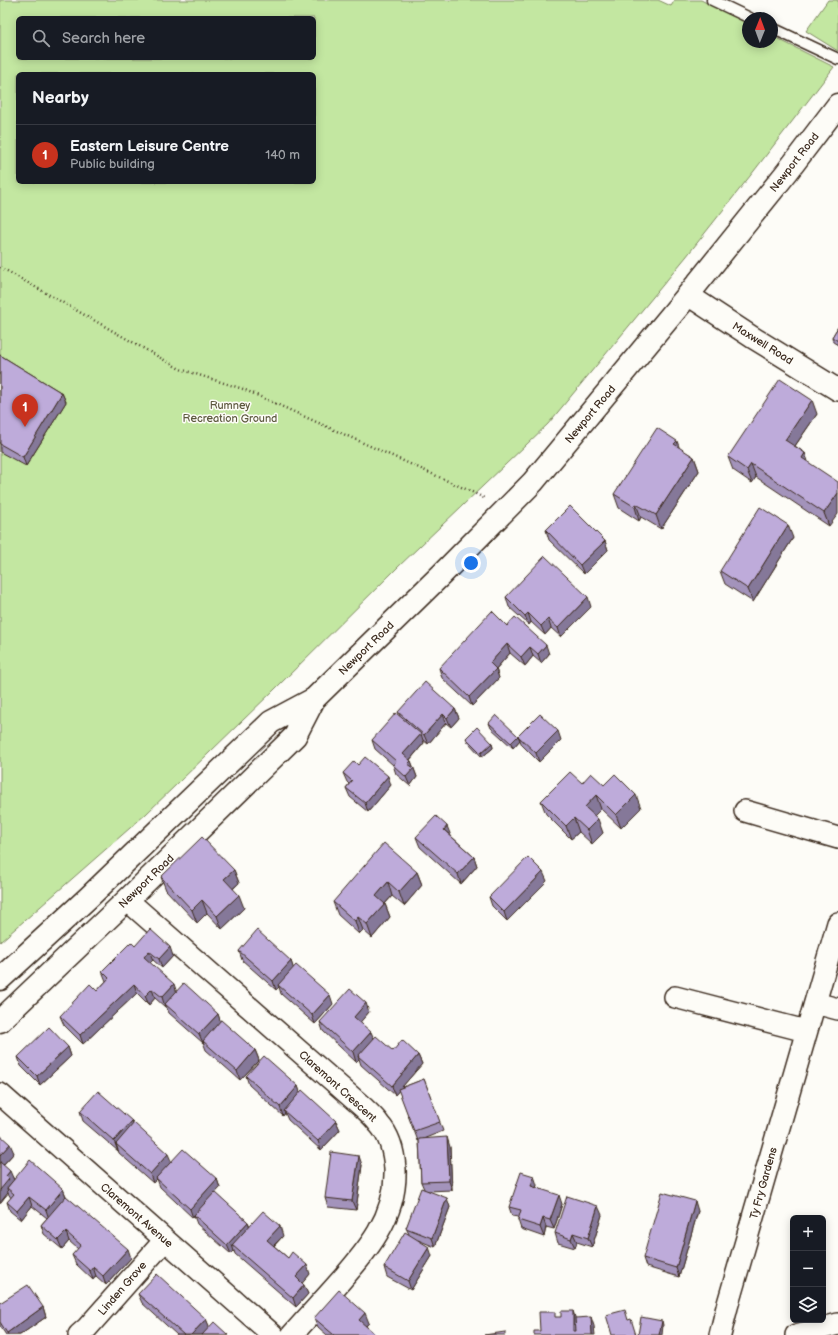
<!DOCTYPE html>
<html lang="en">
<head>
<meta charset="utf-8">
<style>
  :root { --surface:#171b24; --page:#20242c; --text:#f1f3f6; --muted:#9ea1a6; --line:#363941; --accent:#c8321e }
  body { margin:0; font-family:"Balsamiq Sans",sans-serif; background:var(--page); color:var(--text) }
  .controls { position:absolute; right:12px; bottom:12px; display:grid; overflow:hidden; border-radius:6px; box-shadow:0 2px 10px #0003 }
  .controls button { width:36px; height:36px; display:grid; place-items:center; padding:0; border:0; border-bottom:1px solid var(--line); background:var(--surface); color:var(--text); font:20px sans-serif }
  .compass { position:absolute; left:742px; top:12px; width:36px; height:36px; border-radius:50%; background:var(--surface); box-shadow:0 2px 10px #0003; rotate:1deg }
  .you { position:absolute; left:471px; top:563px; width:14px; height:14px; margin:-10px; border:3px solid #fff; border-radius:50%; background:#1a73e8; box-shadow:0 0 0 6px #1a73e833 }
  .badge { display:grid; place-items:center; width:26px; height:26px; border-radius:50%; background:var(--accent); color:#fff; font-size:13px; font-weight:700 }
  .pin { position:absolute; translate:-50% -33px; filter:drop-shadow(0 1px 2px #0008) }
  .pin::after { content:''; position:absolute; top:21px; width:14px; height:12px; background:inherit; clip-path:polygon(0 0,100% 0,50% 100%) }
  .list { margin:0; padding:0; list-style:none }
  h2 { display:flex; justify-content:space-between; align-items:center; height:52px; margin:0; padding:0 16px; font-size:17px }
  h2 small { font-size:13px; font-weight:400; color:var(--muted) }
  .list li { display:grid; grid-template-columns:26px 1fr auto; gap:12px; align-items:center; box-sizing:border-box; height:60px; padding:0 16px; border-top:1px solid var(--line) }
  .list b { display:block; font-size:15px; white-space:nowrap }
  .list p { margin:0; font-size:13px; white-space:nowrap; color:var(--muted) }
  .list em { font-size:13px; font-style:normal; color:var(--muted) }
  .icon { flex:none; width:22px; height:22px; fill:none; stroke:currentColor; stroke-width:2; stroke-linecap:round; stroke-linejoin:round }
  .map { position:relative; flex:none; width:838px; height:1335px; overflow:hidden }
  .search { position:absolute; background:var(--surface); box-shadow:0 2px 10px #0003; left:16px; top:16px; width:300px; height:44px; display:flex; align-items:center; gap:10px; box-sizing:border-box; padding:0 14px; border-radius:6px; color:var(--muted); font-size:15px }
  .panel { position:absolute; background:var(--surface); box-shadow:0 2px 10px #0003; left:16px; top:72px; width:300px; height:112px; border-radius:6px }
  .map>svg:first-child { display:block }
  .green { fill:#c3e7a1; stroke:#7f8860; fill-rule:evenodd }
  .lines { fill:none; stroke-linecap:round; stroke-linejoin:round }
  .service-casing { stroke:#3b2a1e; stroke-width:13 }
  .minor-casing { stroke:#3b2a1e; stroke-width:24 }
  .secondary-casing { stroke:#3b2a1e; stroke-width:25 }
  .path { stroke:#3b2a1e; stroke-width:2.5; stroke-dasharray:1 3; stroke-linecap:butt }
  .service { stroke:#fdfcf7; stroke-width:10 }
  .minor { stroke:#fdfcf7; stroke-width:21 }
  .secondary { stroke:#fdfcf7; stroke-width:22 }
  .wall { fill:#a393bb; stroke:#3b2a1e }
  .shaded-wall { fill:#857899; stroke:#3b2a1e }
  .building { fill:#beabda; stroke:#3b2a1e }
  .labels { text-anchor:middle; stroke-width:3; stroke-linejoin:round; paint-order:stroke }
  .street-label { font-size:11px; fill:#3b2a1e; stroke:#fdfcf7 }
  .park-label { font-size:11px; fill:#5d593f; stroke:#fdfcf7 }
</style>
</head>
<body>
<div class="map">
<svg width="838" height="1335" viewBox="0 0 838 1335">
  <rect width="100%" height="100%" fill="#fdfcf7"/>
  <filter id="ink" filterUnits="userSpaceOnUse"><feTurbulence type="fractalNoise" baseFrequency=".025" numOctaves="2"/><feDisplacementMap in="SourceGraphic" scale="8" xChannelSelector="R" yChannelSelector="G"/><feConvolveMatrix kernelMatrix="1 2 1 2 8 2 1 2 1" color-interpolation-filters="sRGB"/></filter>
  <g filter="url(#ink)">
    <path class="green" d="M0,0h658l13,6 4,-6h26l47,24v18h24v-6l62,31 -80,104 -68,86 -138,167 -150,143 -125,124 -127,123 -146,128zM18,18h296v40h-296zM18,74h296v108h-296z
      M828,0h10v51l-32,-20z"/>
    <g class="lines">
      <defs>
        <path id="service" d="M712,0l38,18
          M772,28l66,31"/>
        <path id="minor" d="M688,295l64,42 86,53
          M745,811l93,27
          M127,900l237,208c5,5 11,10 15,16 11,12 15,29 16,45 2,48 -28,82 -58,116 -15,17 -30,33 -45,50
          M675,997l131,34
          M815,1003l23,6
          M0,1094l273,241
          M79,1335l8,-7 78,-88
          M720,1335l7,-28 111,-384
          M796,1335l42,-11"/>
        <path id="secondary" d="M0,979l89,-82 182,-175 43,-23 128,-125 91,-92 155,-187 99,-123 51,-67
          M0,1021l127,-121 168,-164 19,-37"/>
      </defs>
      <use href="#service" class="service-casing"/>
      <use href="#minor" class="minor-casing"/>
      <use href="#secondary" class="secondary-casing"/>
      <path class="path" d="M0,267l180,102 63,20 225,101 18,9"/>
      <use href="#service" class="service"/>
      <use href="#minor" class="minor"/>
      <use href="#secondary" class="secondary"/>
    </g>
    <path class="wall" d="M838,327v18l-5,-3 -1,-5z
      M0,355l62,38 4,9 -40,64 -26,-14z
      M817,414l-22,32 10,7 24,73 -73,-49 -4,6 -19,-13 -5,-13z
      M679,448l15,9 5,14 -38,58 -20,-12 -2,4 -20,-13 -5,-14z
      M546,530l59,11 3,9 -24,24 -35,-34z
      M793,538l-40,64 -28,-18 -5,-13z
      M506,597l85,10 -30,30 -10,-9 -6,7 -14,-13 -2,3 -20,-18z
      M507,626l42,28 -8,9 -8,-7 -8,10 -15,-13 -14,16 3,9 -27,28 -30,-28 -3,-10z
      M455,709l4,9 -8,9 -5,-4 -18,21 -5,-4 1,3 -14,17 1,1 6,16 -7,9 -14,-12 -3,-9 -18,-16 -3,-9 28,-24 -2,-4z
      M489,723l29,13 2,4 -7,8 -22,-20z
      M518,736l43,4 -22,22 -17,-17z
      M466,738l26,5 1,5 -11,9 -14,-15z
      M358,765l33,20 -23,27 -18,-15 -4,-9 3,-4 -2,-2 -4,-9z
      M582,783l22,2 37,23 -20,20 -20,-19 -7,7 9,17 -11,11 -13,-12 -8,7 -25,-25 -5,-13z
      M451,836l23,21 3,9 -16,18 -41,-37 -4,-10z
      M234,870l5,13 -6,6 11,19 -22,21 -15,-16 -10,10 -31,-33 -5,-13z
      M417,872l5,13 -18,21 -12,-10 -7,8 5,13 -18,21 -9,-8 -4,4 -21,-19 -5,-13z
      M547,881l-40,40 -15,-15 -3,-9z
      M135,946l38,10 -11,12 -9,-8 -3,3 26,28 42,23 2,7 35,29 4,10 -19,20 -34,-30 -3,-8v1l-34,-30 -3,-7 -1,1 -10,-9 -6,7 -12,-12 -54,51 -19,-19 -4,-9 37,-25 9,-10 -4,-10z
      M239,951l52,10 2,7 40,36 -18,20 -34,-30 -2,-7 -3,3 -34,-30z
      M369,1012l-9,10 13,16 20,13 25,4 4,9 -21,24 23,-9 19,52 -20,8 27,8 2,43 -24,1 22,16 -15,40 -17,-7 14,16 -21,34 -24,-13 -3,-10 25,-33 -3,-6 18,-39 -3,-7 -2,-42 -1,1 -19,-51 -4,5 -34,-30 -2,-6 -3,3 -33,-31 -3,-9z
      M68,1047l3,9 -31,29 -19,-19 -3,-9z
      M246,1076l52,10 2,7 36,28 4,9 -19,20 -33,-30 -3,-7 -2,3 -34,-31z
      M80,1111l52,10 2,3 37,38 46,17 3,9 -5,5 33,29 2,4 33,10 -9,10 14,12 22,16 -8,9 6,11 -12,13 -61,-53 -1,-3 -3,3 -34,-30 -3,-8 -1,2 -33,-31 -3,-8 -4,4 -34,-30 -1,-3v1l-35,-30z
      M0,1135l14,18 -11,12 11,14 49,10 3,7 65,62 -25,27 -10,-9 -3,4 -17,-16 -4,-9 6,-6 -9,-8 -7,8 -18,-15 -3,-9 6,-7 -15,-12 -11,14 -11,-9 -3,-9 4,-4 -3,-5 -8,10z
      M362,1165l-6,45 -28,-3 -3,-9z
      M537,1185l-1,2 26,17 -8,25 -8,-2 -2,10 -23,-8 -3,-9v-3l-6,-1 -3,-9z
      M698,1211l-19,66 -33,-10 -3,-9z
      M602,1215l-10,32 -15,-5 -2,6 -17,-5 -3,-10z
      M138,1294l68,25 3,8 19,8h-51l-35,-32z
      M0,1303l43,4 3,10 -26,18h-14l-6,-9z
      M314,1318l55,5 -3,3 10,9h-49l-9,-8z"/>
    <path class="shaded-wall" d="M62,393l4,9 -40,64 -3,-9z
      M812,400l5,14 -27,39 -5,-13z
      M677,441l5,14 -8,-11z
      M805,453l5,14 -8,-9z
      M694,457l5,14 -38,58 -5,-14z
      M751,464l5,13 -4,6 -5,-13z
      M838,493v21l-9,12 -5,-13z
      M636,504l5,13 -2,4 -4,-14z
      M788,525l5,13 -40,64 -5,-13z
      M605,541l3,9 -24,24 -4,-9z
      M588,597l3,10 -30,30 -3,-9z
      M528,613l3,9 -2,3 -4,-9z
      M548,619l3,9 -6,7 -4,-9z
      M507,644l3,9 -17,19 -3,-9z
      M546,645l3,9 -8,9 -3,-9z
      M530,647l3,9 -8,10 -4,-9z
      M496,669l3,9 -27,28 -3,-9z
      M455,709l4,9 -8,9 -4,-9z
      M443,714l3,9 -18,21 -4,-9z
      M558,731l3,9 -22,22 -3,-9z
      M421,734l3,9 -17,20 -4,-9z
      M518,736l2,4 -7,8 -2,-5z
      M492,743l1,5 -11,9 -1,-4z
      M411,761l6,16 -7,9 -4,-9 2,-13z
      M388,776l3,9 -23,27 -3,-9z
      M596,795l5,14 -11,11 -5,-13z
      M636,795l5,13 -20,20 -5,-13z
      M574,818l5,14 -8,7 -5,-13z
      M598,819l5,14 -11,11 -5,-14z
      M447,826l4,10 -7,-6z
      M474,857l3,9 -16,18 -3,-10z
      M234,870l5,13 -10,9 -5,-13z
      M417,872l5,13 -18,21 -5,-14z
      M543,872l4,9 -40,40 -3,-9z
      M388,882l4,14 -12,13 -4,-13z
      M239,895l5,13 -22,21 -5,-13z
      M202,900l5,13 -10,10 -5,-13z
      M385,904l5,13 -18,21 -5,-14z
      M358,917l5,13 -4,4 -4,-13z
      M170,947l3,9 -11,12 -3,-9z
      M149,951l4,9 -6,6 -3,-9z
      M291,961l3,9 -16,15 1,2 -3,3 -3,-9z
      M134,984l3,9 -54,51 -3,-9z
      M174,984l3,9 -12,11 1,2 -1,1 -3,-10z
      M152,989l3,9 -6,7 -4,-9z
      M330,995l3,9 -18,20 -3,-9z
      M366,1003l3,9 -12,14 -3,-9z
      M218,1014l3,9 -18,18v2l-4,-9z
      M371,1032l4,9 -17,15 1,3 -3,3 -3,-10z
      M68,1047l3,9 -31,29 -3,-9z
      M255,1050l4,10 -19,20 -3,-9z
      M418,1055l4,9 -27,31 -3,-9z
      M298,1086l3,9 -17,16 1,2 -2,3 -3,-9z
      M132,1121l4,9 -20,14 2,6v1l-4,-10z
      M336,1121l4,9 -19,20 -3,-9z
      M447,1137l3,10 2,43 -3,-9z
      M10,1144l4,9 -14,15v-13z
      M168,1154l4,9 -16,15 1,1 -4,4 -3,-9z
      M359,1156l3,9 -6,45 -4,-9z
      M10,1171l4,9 -7,8 1,5 -8,10v-13l6,-14z
      M534,1176l3,9 -3,10 -3,-9z
      M217,1179l3,9 -26,28v-1v1l-1,2 -3,-9z
      M63,1189l4,10 -18,20 -3,-9z
      M559,1195l3,9 -8,25 -4,-9z
      M29,1197l3,9 -11,14 -4,-9z
      M447,1198l3,9 -15,40 -3,-9z
      M695,1201l3,10 -19,66 -3,-9z
      M598,1206l4,9 -10,32 -4,-9z
      M543,1218l3,9 -2,10 -4,-10z
      M248,1222l3,9 -19,14 2,6 -3,3 -4,-9z
      M280,1226l3,10 -13,13 -3,-9z
      M66,1232l3,9 -7,8 -4,-9z
      M573,1233l4,9 -2,6 -4,-9z
      M429,1247l3,9 -21,34 -3,-9z
      M128,1249l3,9 -25,27 -3,-9z
      M307,1265l3,9 -11,13 -3,-10z
      M93,1267l3,9 -3,4 -3,-9z
      M304,1285l4,9 -12,13 -3,-9z
      M43,1307l3,10 -26,18h-12l-1,-2z
      M573,1311l3,9 1,15 -4,-4z
      M365,1313l4,10 -7,6 -3,-9z
      M591,1317l3,9 1,9h-3z
      M206,1319l4,9 -7,7h-12z
      M662,1321l1,4 -1,10h-3z"/>
    <path class="building" d="M838,327v14l-6,-4z
      M0,355l62,38 -39,64 -23,-13z
      M780,379l32,21 -27,40 20,13 -3,5 36,24v11l-14,20 -73,-49 -4,6 -19,-13z
      M657,428l20,13 -3,3 20,13 -38,58 -20,-11 -1,3 -21,-13z
      M570,506l35,35 -25,24 -34,-35z
      M760,507l28,18 -40,64 -28,-18z
      M545,556l43,41 -30,31 -10,-9 -7,7 -13,-13 -3,3 -19,-19z
      M492,611l15,15 8,-9 31,28 -8,9 -8,-7 -9,10 -14,-13 -17,19 6,6 -27,28 -30,-29z
      M425,682l30,27 -8,9 -4,-4 -19,21 -26,-23z
      M396,713l25,21 -18,20 8,7 -3,3 6,4 -8,9 -13,-12 3,-4 -24,-21z
      M540,714l18,17 -22,22 -18,-17z
      M496,715l22,21 -7,7 -22,-20z
      M477,727l15,16 -11,10 -15,-15z
      M365,757l23,19 -23,27 -19,-15 6,-7 -9,-8 11,-12 4,4z
      M570,772l12,11 9,-10 13,12 11,-11 21,21 -20,20 -20,-20 -11,12 13,12 -11,11 -13,-12 -8,8 -25,-25z
      M436,816l11,10 -3,4 30,27 -16,17 -42,-37z
      M202,837l32,33 -10,9 15,16 -22,21 -15,-16 -10,10 -31,-33z
      M384,843l33,29 -18,20 -11,-10 -12,14 9,8 -18,20 -9,-7 -3,4 -22,-19z
      M528,857l15,15 -39,40 -15,-15z
      M150,929l20,18 -11,12 -10,-8 -5,6 30,27 -12,13 -10,-8 -7,7 -11,-12 -54,51 -20,-19 30,-32 7,7 12,-13 -7,-7 29,-29 4,4z
      M257,930l34,31 -18,20 -34,-30z
      M296,965l34,30 -18,20 -34,-30z
      M184,983l34,31 -19,20 -34,-30z
      M350,989l16,14 -12,14 17,15 -18,20 -33,-30z
      M221,1020l34,30 -18,21 -34,-30z
      M49,1027l19,20 -31,29 -19,-19z
      M376,1036l17,15 9,-11 16,15 -26,31 -34,-30z
      M264,1056l34,30 -18,21 -34,-31z
      M424,1079l16,43 -26,9 -16,-42z
      M302,1090l34,31 -18,20 -34,-30z
      M98,1091l34,30 -18,20 -34,-30z
      M134,1123l34,31 -18,20 -34,-30z
      M0,1135l10,9 -10,11z
      M447,1137l2,44 -28,1 -2,-43z
      M183,1149l34,30 -27,30 -34,-31z
      M331,1152l28,4 -7,45 -27,-3z
      M30,1160l33,29 -17,21 -17,-13 -12,14 -10,-9 7,-8 -7,-6z
      M0,1162l10,9 -4,5 3,3 -9,11z
      M521,1172l13,4 -3,10 28,9 -9,25 -7,-2 -3,9 -22,-7 3,-10 -12,-3z
      M421,1188l26,10 -15,40 -26,-10z
      M215,1192l33,30 -21,23 -33,-30z
      M662,1192l33,9 -19,67 -33,-10z
      M66,1196l62,53 -25,27 -10,-9 -3,4 -18,-16 9,-10 -15,-13 -8,8 -17,-15z
      M567,1196l31,10 -10,32 -15,-5 -2,6 -16,-6z
      M263,1211l17,15 -13,14 21,18 4,-6 15,13 -11,12 8,8 -11,13 -61,-53z
      M405,1232l24,15 -21,34 -24,-14z
      M157,1274l49,45 -15,16h-7l-46,-41z
      M28,1285l15,22 -36,26 -7,-11v-19z
      M339,1290l26,23 -6,7 17,15h-42l-20,-17z
      M625,1310l3,10 3,-1 5,16h-24l-6,-20z
      M561,1311h12v20h3l-1,-13 16,-1 1,18h-58v-4h6l-1,-19h16v5h6z
      M641,1317l21,4 -3,14h-21z
      M214,1322l14,13h-26z
      M505,1332v3h-21z"/>
  </g>
  <g class="labels">
    <g class="street-label">
      <text transform="translate(794 162) rotate(-52)" y="4">Newport Road</text>
      <text transform="translate(763 343) rotate(32)" y="4">Maxwell Road</text>
      <text transform="translate(590 414) rotate(-50)" y="4">Newport Road</text>
      <text transform="translate(366 648) rotate(-44)" y="4">Newport Road</text>
      <text transform="translate(146 881) rotate(-44)" y="4">Newport Road</text>
      <text transform="translate(338 1086) rotate(42)" y="4">Claremont Crescent</text>
      <text transform="translate(763 1183) rotate(-74)" y="4">Ty Fry Gardens</text>
      <text transform="translate(137 1215) rotate(41)" y="4">Claremont Avenue</text>
      <text transform="translate(122 1288) rotate(-49)" y="4">Linden Grove</text>
    </g>
    <g class="park-label">
      <text x="230" y="409">Rumney<tspan x="230" dy="13">Recreation Ground</tspan></text>
    </g>
  </g>
</svg>
<div class="controls">
<button>+</button>
<button>−</button>
<button><svg class="icon" aria-label="layers" viewBox="0 0 24 24"><path d="M12 4l9 5-9 5-9-5zM3 14l9 5 9-5"/></svg></button>
</div>
<svg class="compass" viewBox="-18 -18 36 36"><path d="M0-13l5 13h-10z" fill="#e53935"/><path d="M0 13l5-13h-10z" fill="#9ea1a6"/></svg>
<div class="you"></div>
<div class="pin badge" style="left:25px;top:427px">1</div>
<div class="search"><svg class="icon" aria-label="search" viewBox="0 0 24 24"><circle cx="10" cy="10" r="6"/><path d="M15 15l6 6"/></svg>Search here</div>
<section class="panel">
<h2>Nearby<small></small></h2>
<ul class="list">
<li><span class="badge">1</span><div><b>Eastern Leisure Centre</b><p>Public building</p></div><em>140 m</em></li>
</ul>
</section>
</div>
</body>
</html>
